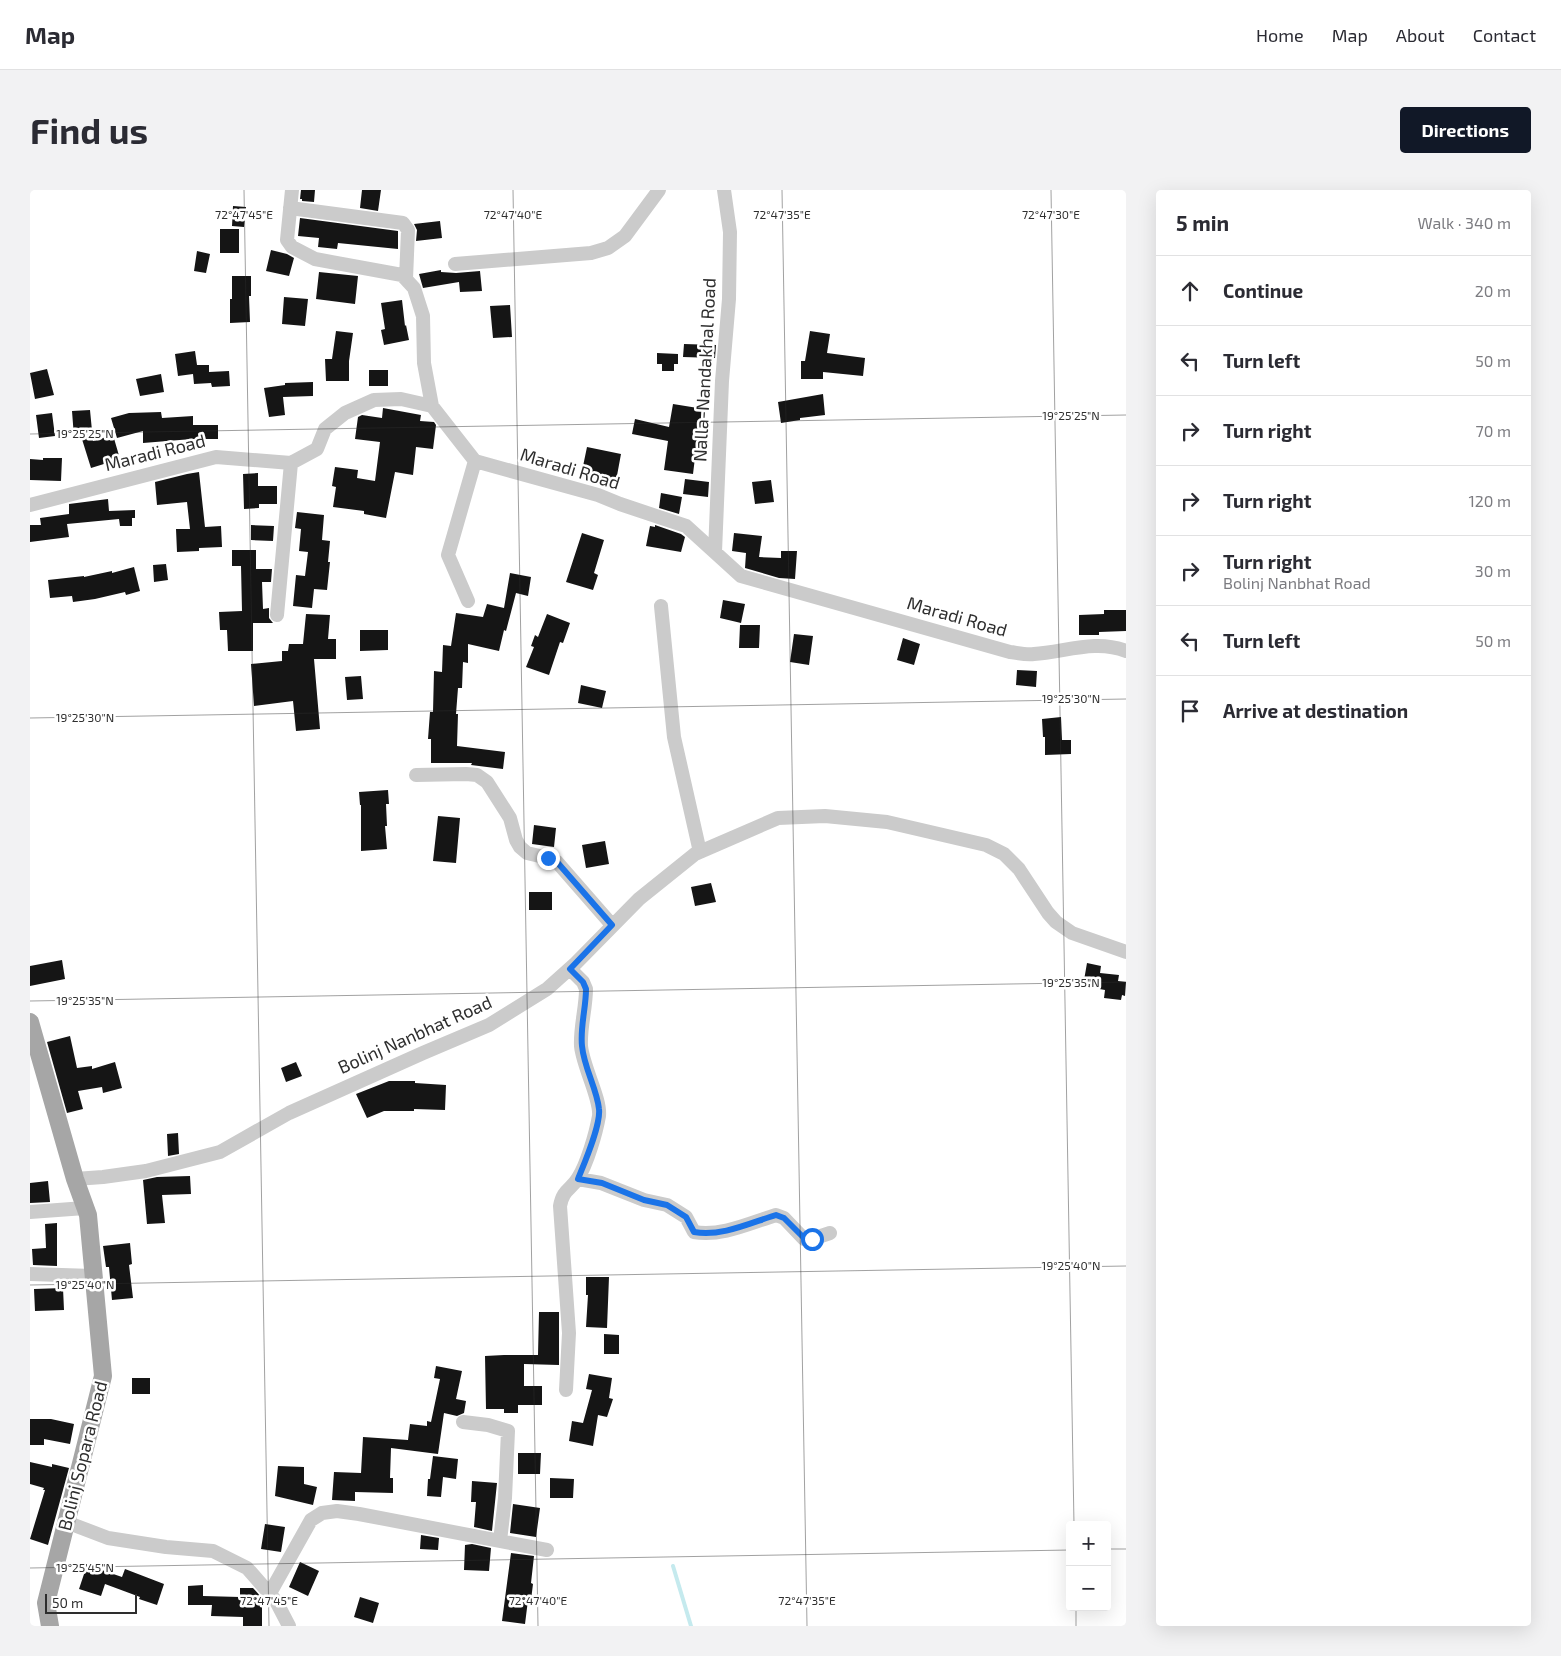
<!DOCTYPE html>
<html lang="en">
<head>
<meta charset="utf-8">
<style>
  :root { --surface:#fff; --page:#f2f2f3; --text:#2b2b33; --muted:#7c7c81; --line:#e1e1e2; --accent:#111827 }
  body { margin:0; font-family:"Exo 2",sans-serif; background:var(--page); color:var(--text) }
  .controls { position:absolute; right:15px; bottom:15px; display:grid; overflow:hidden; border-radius:5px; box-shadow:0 5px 20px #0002 }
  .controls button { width:45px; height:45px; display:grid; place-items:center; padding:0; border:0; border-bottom:1px solid var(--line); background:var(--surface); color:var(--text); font:25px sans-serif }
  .scale { position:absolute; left:15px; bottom:12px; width:92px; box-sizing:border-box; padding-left:5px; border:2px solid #2e2e2e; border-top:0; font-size:14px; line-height:18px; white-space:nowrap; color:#2e2e2e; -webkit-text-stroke:4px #fff; paint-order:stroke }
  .stop { position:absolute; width:15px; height:15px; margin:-11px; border:4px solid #1a73e8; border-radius:50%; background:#fff }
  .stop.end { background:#1a73e8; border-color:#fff; box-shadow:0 1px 5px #0008 }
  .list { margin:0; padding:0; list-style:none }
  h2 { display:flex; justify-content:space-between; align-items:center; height:65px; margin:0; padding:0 20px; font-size:21px }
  h2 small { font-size:16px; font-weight:400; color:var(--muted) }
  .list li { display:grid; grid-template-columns:32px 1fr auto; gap:15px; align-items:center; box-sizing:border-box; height:70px; padding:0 20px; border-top:1px solid var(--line) }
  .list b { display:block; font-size:19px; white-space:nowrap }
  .list p { margin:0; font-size:16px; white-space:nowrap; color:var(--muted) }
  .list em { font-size:16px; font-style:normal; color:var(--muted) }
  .icon { flex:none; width:28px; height:28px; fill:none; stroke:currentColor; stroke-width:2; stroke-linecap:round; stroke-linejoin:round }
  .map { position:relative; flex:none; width:1096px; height:1436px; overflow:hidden; border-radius:5px }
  header { display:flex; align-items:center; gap:30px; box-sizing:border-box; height:70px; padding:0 25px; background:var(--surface); border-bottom:1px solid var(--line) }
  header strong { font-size:24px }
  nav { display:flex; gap:28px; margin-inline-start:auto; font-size:18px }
  .intro { display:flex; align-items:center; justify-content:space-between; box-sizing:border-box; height:120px; padding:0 30px }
  h1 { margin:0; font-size:35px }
  .button { padding:12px 22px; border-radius:5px; background:var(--accent); color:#fff; font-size:18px; font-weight:700 }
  main { display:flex; gap:30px; padding:0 30px }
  aside { flex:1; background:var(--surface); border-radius:5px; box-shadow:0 5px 20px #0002 }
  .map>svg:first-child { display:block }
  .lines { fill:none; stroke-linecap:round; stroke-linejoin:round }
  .stream { stroke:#c5eaee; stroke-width:4 }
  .building { fill:#151515 }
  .minor { stroke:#cbcbcb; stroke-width:14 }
  .major { stroke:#a6a6a6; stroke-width:18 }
  .route { stroke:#1a73e8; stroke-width:6 }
  .ticks { fill:none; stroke:#2e2e2e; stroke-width:1; stroke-opacity:0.45 }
  .labels { text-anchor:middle; stroke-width:5; stroke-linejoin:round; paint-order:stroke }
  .street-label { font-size:18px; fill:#2e2e2e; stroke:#fff }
  .ticks-label { font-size:12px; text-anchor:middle; fill:#2e2e2e; stroke:#fff; stroke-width:5; stroke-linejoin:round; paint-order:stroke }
</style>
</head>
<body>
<header>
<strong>Map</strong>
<nav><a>Home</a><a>Map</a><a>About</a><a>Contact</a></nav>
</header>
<div class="intro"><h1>Find us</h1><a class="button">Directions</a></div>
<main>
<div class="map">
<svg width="1096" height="1436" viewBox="0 0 1096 1436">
  <rect width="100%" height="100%" fill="#fff"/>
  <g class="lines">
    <path class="stream" d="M643,1376l18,60"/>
  </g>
  <path class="building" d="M271,0h14l-1,12 -12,-1v-2h-2z
    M332,0h19l-3,21 -18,-3z
    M203,16l13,1 -2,20 -12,-1z
    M270,28l98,13v18l-60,-6 -1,6 -19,-2 1,-9 -21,-2z
    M410,31l2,17 -26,3 1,-11 -3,-6z
    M190,39h19v24h-19z
    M241,60l16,4 7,4 -5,18 -23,-5z
    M167,61l13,3 -4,19 -12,-2z
    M411,80v2l15,1 24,-2 2,20 -22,1 -1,-10 -36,6 -4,-14z
    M289,82l39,4 -3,28 -39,-5z
    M202,86h19v20h-2l1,26 -20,1v-24h2z
    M254,107l24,2 -3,27 -23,-2z
    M372,110l3,26 1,-1 3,15 -25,5 -3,-15 4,-1 -4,-26z
    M480,115l2,32 -19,1 -3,-32z
    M306,141l17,2 -4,28v20h-23l-1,-22h7z
    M780,141l20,3 -3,19 38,5 -2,18 -40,-4v7h-22v-18h4z
    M654,154l32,1 -1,13 -32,-1z
    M165,161l2,14h12v7l20,-1 1,15 -18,1 -1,-4 -17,1 -1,-10 -15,2 -3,-22z
    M627,163l21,1v10h-4v7h-12v-7h-5z
    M17,179l7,26 -19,4 -5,-26z
    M339,180h19v16h-19z
    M131,184l3,18 -24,4 -4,-17z
    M283,192v14l-30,1 2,18 -16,2 -5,-29 21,-3v-2z
    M793,204l2,21 -25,3v2l-19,3 -3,-21z
    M643,214l31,5 -3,25 -3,-1 -5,41 -29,-4 4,-29 -36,-7 3,-15 34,8z
    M353,218l38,7 -1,6 14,1 2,3 -3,24 -17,-2 -3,28 -18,-3 -9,46 -22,-4v-3l-31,-4 3,-20 -4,-1 3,-19 23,3 -1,8 18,3 5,-39 -25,-3 3,-22 4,-2 20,3z
    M60,220l3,31 20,-6 7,24 -29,9 -10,-32 -7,1 -2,-26z
    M131,222l1,6 31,-2v9h25v14h-26l-49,4v-12l-26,7 -6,-20 18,-5z
    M22,223l3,23 -16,2 -3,-23z
    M557,257l34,7 -5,27 -15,-3 1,-3 -20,-4z
    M13,268h19l-1,23 -31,-1v-21l13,1z
    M169,282l6,55 16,-1 1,21 -23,1v3l-22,1 -1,-23h14l-3,-27 -30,3 -2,-23 32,-8z
    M228,283v13h19v18h-18v4l-15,1 -1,-35z
    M655,289l24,3 -1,15 -25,-3z
    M741,290l3,22 -19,2 -3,-22z
    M631,303l21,4 -3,17 -20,-6z
    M78,309l1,12 26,-1v8h-3v8h-12l-1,-7 -52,5 2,13 -39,5v-17h20h-9l-1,-7 29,-4v-10z
    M267,322l27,3 -2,25 8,1 -2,21h2l-3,28 -13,-1 -2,19 -19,-2 3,-31 9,1 3,-24 -9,-1 2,-22 -6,-1z
    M221,335l23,1 -1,15 -22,-1z
    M625,335l26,9 4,3 -4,15 -35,-6 4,-20 5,1z
    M552,343l22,7 -10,33 4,2 -5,15 -27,-8z
    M704,343l28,3 -3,21 22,1v-7h16l-2,28 -16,-1 -34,-10 1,-15 -14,-2z
    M202,360h24v19h16l-1,13h-9l1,27 6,-1v10l4,5h-20v28h-25l-1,-21h-7l-1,-18 23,-1 -1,-45h-9z
    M136,374l2,16 -14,2 -1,-17z
    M104,377l6,24 -14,4 -1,-3 -30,7 -22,3 -1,-6 -22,2 -2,-18 36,-4v1l28,-6v2z
    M480,383l21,4 -3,19 -12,-3 -10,38 -2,-1 -5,21 -31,-7v19l-5,-1 -1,26h-4l-2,26h2l-1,32 48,6 -2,17 -32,-4 1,-2h-41v-24h-3l2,-27h3l1,-41 8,1 1,-27 8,1 5,-33 27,4 4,-13 17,4z
    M693,410l22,4 -4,19 -21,-5z
    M1074,420h22v21l-27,1v3h-20v-20l25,-1z
    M276,424l24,1 -2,24h8v20h-22l6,70 -24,2 -3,-30 -39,5 -3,-42 31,-3v-10h6l1,-7h14z
    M517,424l23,9 -7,20 -3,-1 -11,33 -23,-8 8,-20 -3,-1 4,-11 3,2z
    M710,435h20l-1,23h-20z
    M330,440h28v20l-28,1z
    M764,444l19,2 -4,29 -19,-3z
    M873,448l17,6 -6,21 -17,-5z
    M987,480l20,1 -1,16 -20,-2z
    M331,486l2,23 -16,1 -2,-23z
    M551,495l25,6 -4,17 -24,-5z
    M1031,527l1,23h9v14l-26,1v-18h-2l-1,-18z
    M358,600l1,14h-3l1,22h-2l2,23 -26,2v-46h-1l-1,-13z
    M408,626l22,2 -4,45 -23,-2z
    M504,635l22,3 -2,19 -22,-3z
    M575,651l4,23 -23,4 -4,-23z
    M681,693l5,19 -21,4 -4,-19z
    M499,702h23v18h-23z
    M32,770l3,19 -35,7v-20z
    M1057,773l14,3 -1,7 19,2 -1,6 8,1 -1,14 -3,-1 -1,5 -17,-2 1,-8 -22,-4z
    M40,846l7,32 15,-2v3l23,-7 7,26 -19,5 -1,-6 -24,4 5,18 -16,4 -20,-71z
    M266,872l6,14 -16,6 -5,-14z
    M359,891h26v2l31,2 -1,25 -31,-1v2h-30l-17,7 -11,-24z
    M148,943l1,21 -11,2 -1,-22z
    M160,986l1,18 -29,1 3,28 -18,1 -4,-44 14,-3z
    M18,991l2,21 -20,1v-20z
    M27,1033v43l-24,-1 -1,-16 14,-1 -1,-24z
    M100,1053l2,21 -3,1 4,33 -21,2 -3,-33h-3l-3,-21z
    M556,1087h23l-2,51 -21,-1 2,-32h-2z
    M33,1098l1,22 -29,1 -1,-22z
    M509,1122h20v53l-35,-1v22h18v19h-24v8h-14v-4h-18l-1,-53 19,-1h34z
    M574,1144l15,1v19h-15z
    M406,1176l26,5 -6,28 10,2 -2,12 -7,3 -13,-3 -6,41 -47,-6 -1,30h3v15l-38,-1v9l-23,-1 2,-28 27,1 2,-36 45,3 2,-16 17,2v-5l4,1 9,-43 -6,-1z
    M559,1184l23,4 -3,20 4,1 -6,18 -9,-2 -5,31 -24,-5 3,-20 11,2 9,-33 -6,-1z
    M102,1188h18v16h-18z
    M0,1229h21l23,5 -4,20 -26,-5v6h-14z
    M488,1263h23l-1,21h-22z
    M403,1266l25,3 -2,20 -13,-2 -2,20 -14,-1 1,-17h2z
    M0,1272l22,5v-3l17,4 -21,77 -18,-6 15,-49h-2l1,-2 -14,-4z
    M248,1276l26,1v17l13,3 -4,18 -38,-9z
    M520,1288l24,1 -1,19h-23z
    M442,1291l25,2 -5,48 -18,-4 2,-25h-5z
    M483,1314l27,4 -4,29 -26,-4z
    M235,1334l20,3 -4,25 -20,-3z
    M391,1345l18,3 -1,12 -18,-1z
    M442,1354l19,4 -2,23 -25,-1 1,-25z
    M481,1363l23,3 -3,27 2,1 -2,16h-3l-3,24 -23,-3z
    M270,1372l19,9 -11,25 -19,-9z
    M57,1375l35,12 3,-8 39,15 -7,21 -18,-6 1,-2 -35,-13 -4,12 -22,-7z
    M173,1395v11l37,1v-9h13l9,10v28h-19v-9l-32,-1 1,-11h-24v-19z
    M330,1407l19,6 -6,20 -19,-6z"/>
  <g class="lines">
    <path class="minor" d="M262,0l-5,50 5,7 23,12 87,16 12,13 9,28 1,47 8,43
      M260,18l113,15 5,7 -2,49
      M425,74l136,-11 17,-5 17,-12 34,-46
      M0,315l186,-48 75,6 26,-14 8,-20 20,-16 29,-13 27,-1 31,7 43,55 123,34 22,9 66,22 55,50 269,76c8,1 16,3 24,2 31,-2 62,-15 92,-3
      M685,362l7,-171 7,-82 1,-67 -6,-42
      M438,411l-20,-46 27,-94
      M631,416l13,131 26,115
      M247,425l14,-152
      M386,585l50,-1 11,1 10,7 23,36 6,22 4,7 7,6 21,5 9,4 55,63
      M45,989l28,-2 43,-6 74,-19 69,-39 134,-60 66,-28 58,-36 29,-26 63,-64 56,-45 83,-36 47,-2 62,6 99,23 18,9 15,15 29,44 8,9 16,11 54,19
      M548,989l23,4 43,17 23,5 19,12 8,15c27,5 56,-9 82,-17l8,3 20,21h8l18,-6
      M0,1022l55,-4
      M0,1084l63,2
      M536,1200l3,-57 -9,-127c3,-17 11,-16 18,-28 9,-14 18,-45 21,-62 2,-17 -16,-49 -18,-70 -1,-19 5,-38 5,-57l-3,-7 -13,-13
      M433,1232l25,3 20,6 -3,67 -5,43
      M36,1332l42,16 58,9 47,4 34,17 29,33 13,25
      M240,1403l41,-73 11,-7 15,-2 22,3 188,36"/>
    <path class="major" d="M0,832l45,157 13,36 15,161 -57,227 4,23"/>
  </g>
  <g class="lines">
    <path class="route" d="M518,668l9,4 55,63 -42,44 13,13 3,7c0,19 -6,38 -4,57 2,22 15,43 17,63 2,16 -15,55 -21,70l24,4 42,17 23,5 19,12 8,15c27,5 56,-9 82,-17l8,3 20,20 8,1"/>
  </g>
  <path class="ticks" d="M214,0l25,1436M483,0l25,1436M752,0l25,1436M1021,0l23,1335M0,244l1096,-19M0,528l1096,-19M0,811l1096,-19M0,1095l1096,-19M1077,1359h19M0,1378l1040,-18M1046,1417v19"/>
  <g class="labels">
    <g class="street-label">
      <text transform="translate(675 180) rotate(-87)" y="6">Nalla-Nandakhal Road</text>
      <text transform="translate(125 263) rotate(-14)" y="6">Maradi Road</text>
      <text transform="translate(540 279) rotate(17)" y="6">Maradi Road</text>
      <text transform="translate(927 427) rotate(16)" y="6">Maradi Road</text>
      <text transform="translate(385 845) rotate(-24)" y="6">Bolinj Nanbhat Road</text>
      <text transform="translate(53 1266) rotate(-76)" y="6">Bolinj Sopara Road</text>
    </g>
  </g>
  <g class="ticks-label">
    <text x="214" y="29">72°47'45"E</text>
    <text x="483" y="29">72°47'40"E</text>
    <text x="752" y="29">72°47'35"E</text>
    <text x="1021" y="29">72°47'30"E</text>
    <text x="1041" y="230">19°25'25"N</text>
    <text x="55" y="248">19°25'25"N</text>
    <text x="1041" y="513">19°25'30"N</text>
    <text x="55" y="532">19°25'30"N</text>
    <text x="1041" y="797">19°25'35"N</text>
    <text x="55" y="815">19°25'35"N</text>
    <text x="1041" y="1080">19°25'40"N</text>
    <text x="55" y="1099">19°25'40"N</text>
    <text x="55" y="1382">19°25'45"N</text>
    <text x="239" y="1415">72°47'45"E</text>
    <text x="508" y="1415">72°47'40"E</text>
    <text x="777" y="1415">72°47'35"E</text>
  </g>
</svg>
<div class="controls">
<button>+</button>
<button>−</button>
</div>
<div class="scale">50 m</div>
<div class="stop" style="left:782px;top:1049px"></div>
<div class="stop end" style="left:518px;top:668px"></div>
</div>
<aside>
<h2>5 min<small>Walk · 340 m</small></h2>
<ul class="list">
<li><svg class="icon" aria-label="ahead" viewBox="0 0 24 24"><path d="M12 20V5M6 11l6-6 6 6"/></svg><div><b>Continue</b></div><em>20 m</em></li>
<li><svg class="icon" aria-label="left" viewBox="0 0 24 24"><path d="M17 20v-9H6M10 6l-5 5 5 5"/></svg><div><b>Turn left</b></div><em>50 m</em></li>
<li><svg class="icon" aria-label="right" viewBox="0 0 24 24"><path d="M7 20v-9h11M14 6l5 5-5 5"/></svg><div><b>Turn right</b></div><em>70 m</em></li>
<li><svg class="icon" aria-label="right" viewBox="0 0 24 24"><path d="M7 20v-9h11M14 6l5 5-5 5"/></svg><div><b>Turn right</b></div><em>120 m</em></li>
<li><svg class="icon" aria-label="right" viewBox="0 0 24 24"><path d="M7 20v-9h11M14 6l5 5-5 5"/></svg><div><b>Turn right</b><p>Bolinj Nanbhat Road</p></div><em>30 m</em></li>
<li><svg class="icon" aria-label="left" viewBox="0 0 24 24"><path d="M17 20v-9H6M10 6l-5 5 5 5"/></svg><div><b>Turn left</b></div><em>50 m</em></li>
<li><svg class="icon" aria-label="arrive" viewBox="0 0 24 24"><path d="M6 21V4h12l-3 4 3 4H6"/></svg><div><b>Arrive at destination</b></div></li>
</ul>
</aside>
</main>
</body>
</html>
